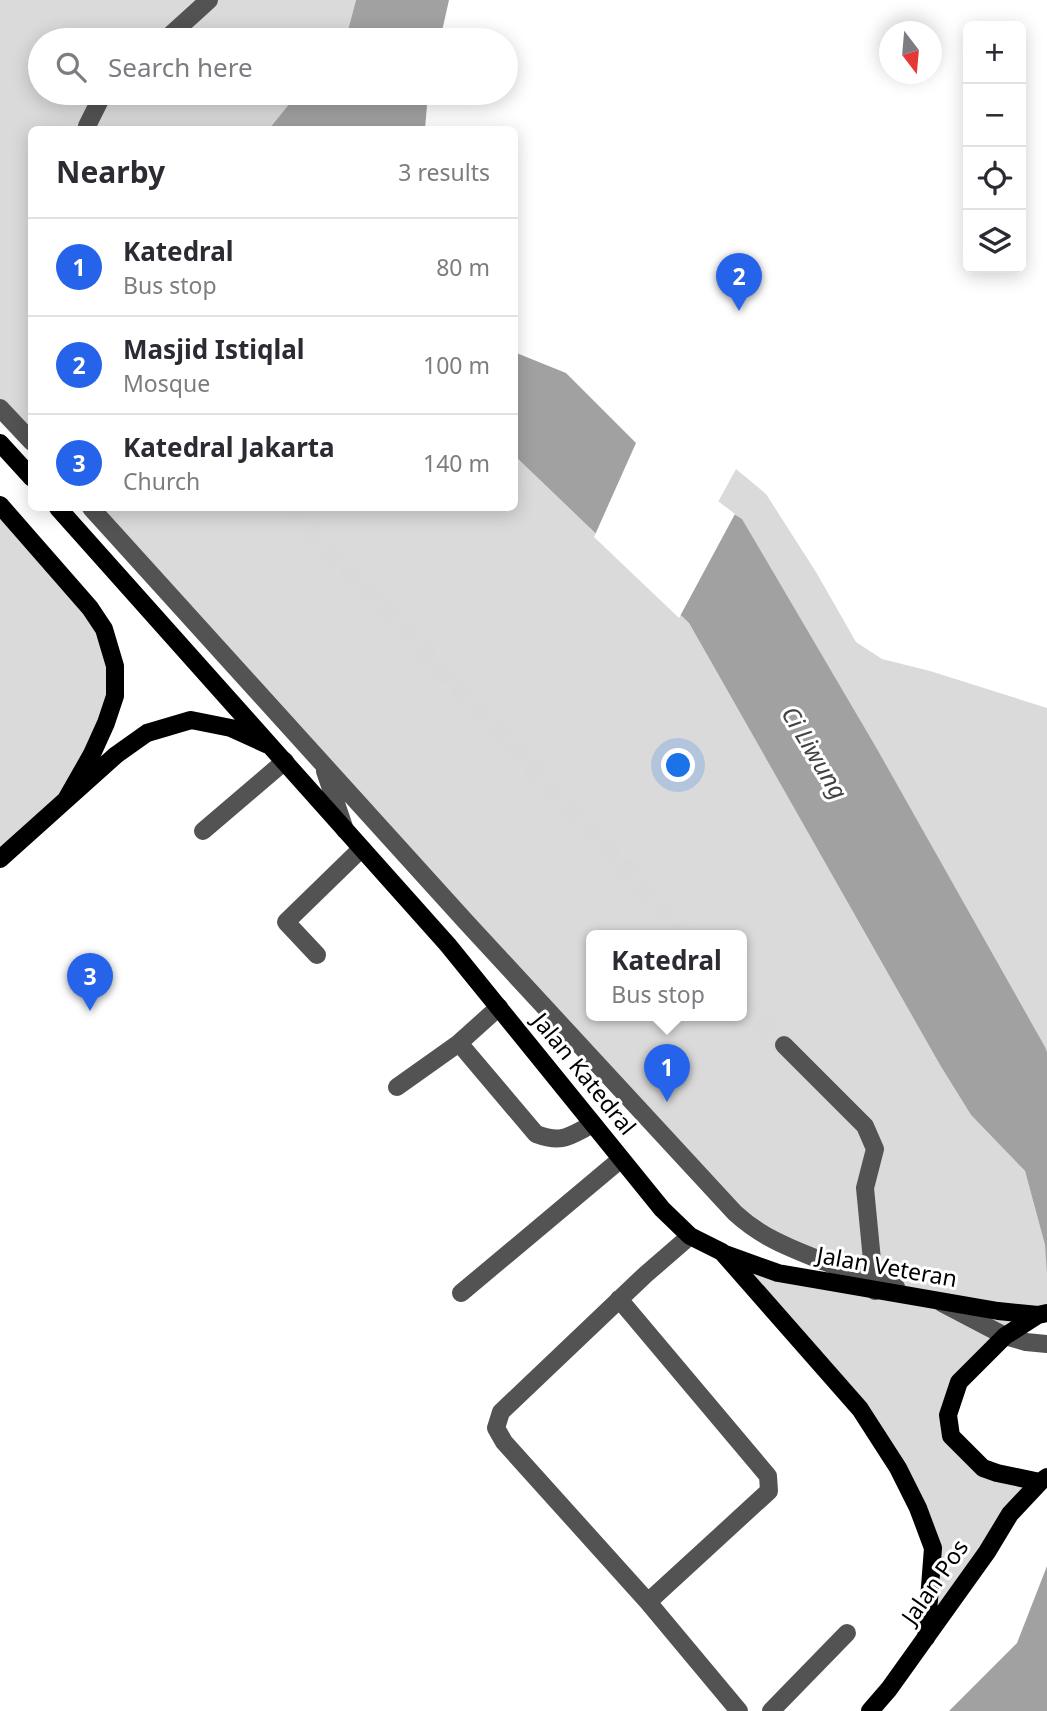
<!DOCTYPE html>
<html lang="en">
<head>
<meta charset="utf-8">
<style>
  :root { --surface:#fff; --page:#f7f7f7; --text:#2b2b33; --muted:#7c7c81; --line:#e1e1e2; --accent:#2563eb }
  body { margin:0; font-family:"Noto Sans",sans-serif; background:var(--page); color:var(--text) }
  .controls { position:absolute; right:21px; top:21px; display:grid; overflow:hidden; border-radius:10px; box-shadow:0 4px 18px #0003 }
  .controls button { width:63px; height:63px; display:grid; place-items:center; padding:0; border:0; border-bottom:2px solid var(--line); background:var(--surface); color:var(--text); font:35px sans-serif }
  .compass { position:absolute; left:879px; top:21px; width:63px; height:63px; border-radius:50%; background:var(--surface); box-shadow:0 4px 18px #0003; rotate:164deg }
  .you { position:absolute; left:679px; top:766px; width:24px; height:24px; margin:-18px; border:5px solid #fff; border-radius:50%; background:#1a73e8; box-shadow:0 0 0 10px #1a73e833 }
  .badge { display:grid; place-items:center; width:46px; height:46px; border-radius:50%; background:var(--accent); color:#fff; font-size:23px; font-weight:700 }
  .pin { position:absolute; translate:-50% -58px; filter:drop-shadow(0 2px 4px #0008) }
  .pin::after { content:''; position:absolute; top:37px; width:24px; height:21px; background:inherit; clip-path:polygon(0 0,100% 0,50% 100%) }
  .popup { position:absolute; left:586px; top:930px; width:161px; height:91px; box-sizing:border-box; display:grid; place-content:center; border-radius:10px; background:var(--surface); filter:drop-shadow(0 2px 5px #0005); font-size:23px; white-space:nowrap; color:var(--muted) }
  .popup b { font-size:26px; color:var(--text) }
  .popup::after { content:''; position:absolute; left:50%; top:100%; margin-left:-14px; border:14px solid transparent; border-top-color:var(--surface) }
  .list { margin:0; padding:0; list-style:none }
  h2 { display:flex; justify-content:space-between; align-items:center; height:91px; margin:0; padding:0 28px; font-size:30px }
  h2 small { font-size:23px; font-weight:400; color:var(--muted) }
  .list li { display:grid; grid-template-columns:46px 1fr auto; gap:21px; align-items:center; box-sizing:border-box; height:98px; padding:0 28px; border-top:2px solid var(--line) }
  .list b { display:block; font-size:26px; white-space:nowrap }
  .list p { margin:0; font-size:23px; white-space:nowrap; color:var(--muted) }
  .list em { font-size:23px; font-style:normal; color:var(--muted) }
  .icon { flex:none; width:38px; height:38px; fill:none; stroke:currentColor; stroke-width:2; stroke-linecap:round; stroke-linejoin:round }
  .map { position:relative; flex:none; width:1047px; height:1711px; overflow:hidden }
  .search { position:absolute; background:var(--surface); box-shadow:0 4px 18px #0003; left:28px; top:28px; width:490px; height:77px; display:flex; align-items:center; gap:18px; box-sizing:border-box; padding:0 24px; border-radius:38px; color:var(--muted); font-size:26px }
  .panel { position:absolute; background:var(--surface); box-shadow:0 4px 18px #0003; left:28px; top:126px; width:490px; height:385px; border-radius:10px }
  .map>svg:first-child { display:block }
  .green { fill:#dadada; fill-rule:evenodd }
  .water { fill:#a1a1a1 }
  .pier { fill:#fff }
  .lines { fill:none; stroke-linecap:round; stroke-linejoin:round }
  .minor-tunnel { stroke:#d9d9d9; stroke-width:18; stroke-dasharray:18 9; stroke-linecap:butt }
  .minor { stroke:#535353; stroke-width:18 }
  .major { stroke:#000; stroke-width:18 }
  .labels { text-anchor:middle; stroke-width:6; stroke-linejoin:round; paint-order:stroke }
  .street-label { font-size:23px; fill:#000; stroke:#fff }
  .water-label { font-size:24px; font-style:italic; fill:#424242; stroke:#fff }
</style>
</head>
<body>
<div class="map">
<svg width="1047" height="1711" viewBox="0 0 1047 1711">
  <rect width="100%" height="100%" fill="#fff"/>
  <path class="green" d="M0,0h356l-9,34 -6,6h-301v53h258l-29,36 -237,1 -1,311 -31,-34z
    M515,456l174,167 251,442 31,50 54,56 20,74 2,18v50l-88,69 -11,33 20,39 72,28 -114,156 7,-84 -35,-86 -176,-216 153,39 -129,-68 -654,-715h422zM592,936h150v80h-150z
    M736,469l30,25 50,78 40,70 26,17 48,12 117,37v344l-330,-548z
    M0,505l109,141 5,55 -47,97 -67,61z"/>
  <path class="water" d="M356,0h93l-9,40h-99l6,-6z
    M298,93h130l-3,36h-156z
    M514,352l52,21 69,69 82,62 25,15 135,230 168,298 2,5v221l-2,-28 -20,-74 -54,-56 -31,-50 -251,-442 -174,-167z
    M1047,1566v145h-98l68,-68z"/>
  <path class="pier" d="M634,437l101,77 -56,104 -85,-81 42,-94z"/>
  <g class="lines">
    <path class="minor-tunnel" d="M290,508l312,335 84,93
      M742,999l42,46"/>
    <path class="minor" d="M165,40l44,-40
      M87,126l13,-26 7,-7
      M0,408l32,34
      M91,508l376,415 268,290c27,25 57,36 90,49 23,9 47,18 71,25
      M325,771l20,59
      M203,831l82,-70
      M317,955l-31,-33 75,-73
      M459,1043l77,91c27,10 33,2 57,-10
      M784,1045l81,81 10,23 -10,39 10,103
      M397,1087l62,-44 40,-36
      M690,1236l-45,39 -144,137 -5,16 8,14 144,160 91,109
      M461,1293l160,-134
      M619,1299l149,177 1,15 -121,111
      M942,1303l63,33 21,6 21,2
      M771,1711l76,-78"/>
    <path class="major" d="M0,443l32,35
      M0,505l90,103 14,21 11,37v30l-9,27 -14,31 -25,44
      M58,508l390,437 214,264 28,27 32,16 138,157 38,59 20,40 15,40 -7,90
      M0,859l116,-104 31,-22 44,-13 40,8 35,16
      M725,1254l53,19 220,38 40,4 9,-2
      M1038,1315l-33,21 -46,46 -11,33 3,21 32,32 14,5 43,9
      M870,1711l19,-22 98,-137 23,-38 30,-32 7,-5"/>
  </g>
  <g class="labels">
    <g class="street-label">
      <text transform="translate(584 1074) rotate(51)" y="8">Jalan Katedral</text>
      <text transform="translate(887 1267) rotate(10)" y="8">Jalan Veteran</text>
      <text transform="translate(935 1582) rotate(-55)" y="8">Jalan Pos</text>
    </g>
    <g class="water-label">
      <text transform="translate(814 753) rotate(59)" y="8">Ci Liwung</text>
    </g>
  </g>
</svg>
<div class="controls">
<button>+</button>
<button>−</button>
<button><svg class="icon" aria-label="locate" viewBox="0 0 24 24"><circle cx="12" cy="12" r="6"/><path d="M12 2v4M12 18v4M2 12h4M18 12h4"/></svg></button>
<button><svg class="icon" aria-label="layers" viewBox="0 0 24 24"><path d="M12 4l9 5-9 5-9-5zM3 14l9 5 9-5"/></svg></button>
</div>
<svg class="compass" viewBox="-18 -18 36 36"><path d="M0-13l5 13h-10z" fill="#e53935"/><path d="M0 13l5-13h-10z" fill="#7c7c81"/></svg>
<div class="you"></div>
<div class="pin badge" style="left:667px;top:1102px">1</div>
<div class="popup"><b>Katedral</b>Bus stop</div>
<div class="pin badge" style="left:739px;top:311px">2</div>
<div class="pin badge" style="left:90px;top:1011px">3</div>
<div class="search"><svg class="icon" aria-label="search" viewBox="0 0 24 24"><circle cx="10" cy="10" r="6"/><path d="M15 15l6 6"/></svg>Search here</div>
<section class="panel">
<h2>Nearby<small>3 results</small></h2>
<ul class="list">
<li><span class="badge">1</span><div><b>Katedral</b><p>Bus stop</p></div><em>80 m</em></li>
<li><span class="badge">2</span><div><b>Masjid Istiqlal</b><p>Mosque</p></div><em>100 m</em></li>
<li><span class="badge">3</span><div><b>Katedral Jakarta</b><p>Church</p></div><em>140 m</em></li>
</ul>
</section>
</div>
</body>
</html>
